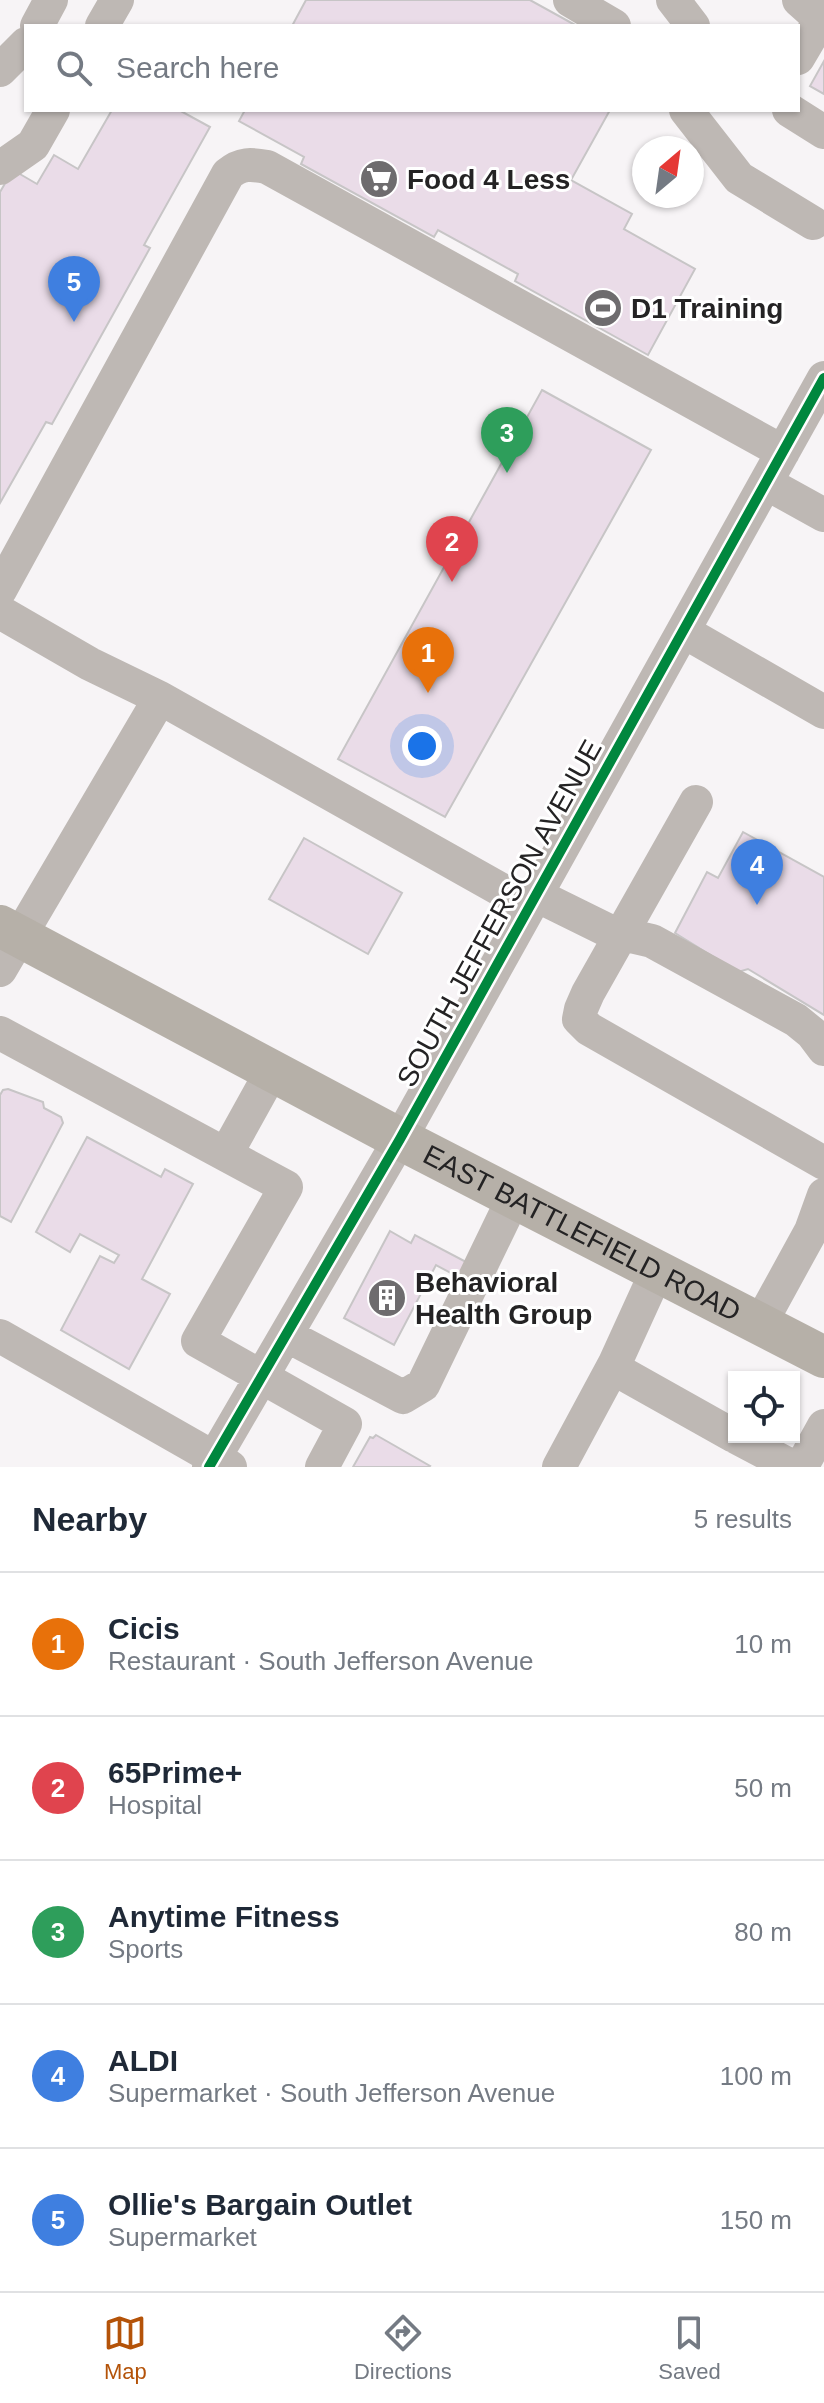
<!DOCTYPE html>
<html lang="en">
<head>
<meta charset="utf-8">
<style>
  :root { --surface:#fff; --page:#f6f6f7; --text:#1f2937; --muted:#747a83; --line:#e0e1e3; --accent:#b45309 }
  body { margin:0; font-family:Helvetica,sans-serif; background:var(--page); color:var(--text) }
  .controls { position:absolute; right:24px; bottom:24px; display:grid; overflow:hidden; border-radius:0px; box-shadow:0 2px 6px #0004 }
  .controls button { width:72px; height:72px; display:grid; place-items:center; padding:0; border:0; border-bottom:2px solid var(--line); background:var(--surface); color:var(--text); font:40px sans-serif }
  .compass { position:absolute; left:632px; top:136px; width:72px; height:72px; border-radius:50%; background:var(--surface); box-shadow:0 2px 6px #0004; rotate:29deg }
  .you { position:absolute; left:422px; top:746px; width:28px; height:28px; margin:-20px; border:6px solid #fff; border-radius:50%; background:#1a73e8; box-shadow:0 0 0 12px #1a73e833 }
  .badge { display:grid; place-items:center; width:52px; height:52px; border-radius:50%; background:var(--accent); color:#fff; font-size:26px; font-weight:700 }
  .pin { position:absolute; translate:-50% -66px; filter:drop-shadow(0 2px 4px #0008) }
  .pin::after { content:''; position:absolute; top:42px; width:28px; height:24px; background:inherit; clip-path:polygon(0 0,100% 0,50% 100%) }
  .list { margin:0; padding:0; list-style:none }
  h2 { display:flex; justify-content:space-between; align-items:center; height:104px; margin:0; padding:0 32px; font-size:34px }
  h2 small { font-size:26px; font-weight:400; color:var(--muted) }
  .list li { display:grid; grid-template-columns:52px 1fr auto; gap:24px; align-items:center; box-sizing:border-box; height:144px; padding:0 32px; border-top:2px solid var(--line) }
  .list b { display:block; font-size:30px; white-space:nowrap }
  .list p { margin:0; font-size:26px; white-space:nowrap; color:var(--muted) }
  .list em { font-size:26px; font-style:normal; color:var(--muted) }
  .icon { flex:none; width:44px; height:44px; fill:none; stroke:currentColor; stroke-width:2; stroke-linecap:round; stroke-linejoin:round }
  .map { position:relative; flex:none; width:824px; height:1467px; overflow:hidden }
  .search { position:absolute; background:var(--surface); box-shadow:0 2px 6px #0004; left:24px; right:24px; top:24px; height:88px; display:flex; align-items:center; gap:20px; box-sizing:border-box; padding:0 28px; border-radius:0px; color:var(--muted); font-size:30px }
  .sheet { height:824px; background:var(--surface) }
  nav { display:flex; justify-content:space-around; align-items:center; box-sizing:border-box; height:112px; border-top:2px solid var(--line); background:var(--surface); font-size:22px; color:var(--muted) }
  nav a { display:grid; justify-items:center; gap:4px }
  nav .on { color:var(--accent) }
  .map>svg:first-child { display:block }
  .building { fill:#eadce8; stroke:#c7c5c6; stroke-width:2 }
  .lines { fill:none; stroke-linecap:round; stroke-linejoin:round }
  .minor { stroke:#beb8b4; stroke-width:34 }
  .major { stroke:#b6b0a8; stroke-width:42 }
  .cycleway-casing { stroke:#fff; stroke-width:15 }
  .cycleway { stroke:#00873e; stroke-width:10 }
  .labels { text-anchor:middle; stroke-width:6; stroke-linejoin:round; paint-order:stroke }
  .poi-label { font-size:28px; font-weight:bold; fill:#242324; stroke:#fff; text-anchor:start }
  .street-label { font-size:28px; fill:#242324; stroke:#fff }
</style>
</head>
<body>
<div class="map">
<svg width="824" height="1467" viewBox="0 0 824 1467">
  <rect width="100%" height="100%" fill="#f7f4f6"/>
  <path class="building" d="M306,0h224l47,26h-285z
    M824,61v33l-14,-8z
    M112,110h67l31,17 -66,118 6,3 -98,176 -6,-2 -46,81v-311l13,-22 24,14 17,-29 24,14z
    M245,110h365l-39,70 61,34 -8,15 71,40 -47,86 -133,-74 3,-7 -80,-44 -4,7 -133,-73 3,-7 -65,-36z
    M542,390l109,60 -206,367 -107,-58z
    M743,832l81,45v138l-76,-46 -10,3 -63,-39 32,-61 11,6z
    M304,838l98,55 -34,61 -99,-55z
    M8,1089l35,13 1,6 17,9 2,6 -52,99 -11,-6v-121l3,-5z
    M87,1137l74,40 4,-8 28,15 -51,95 28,15 -41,75 -68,-39 39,-74 14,7 5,-8 -39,-21 -10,18 -34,-20z
    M390,1231l21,12 4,-8 53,28 -8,15 -24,-13 -42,80 -50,-27z
    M376,1435l54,31 -1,1h-76l17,-30 3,1z"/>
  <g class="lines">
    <path class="minor" d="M570,0l44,26
      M673,0l20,26
      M37,26l14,-26
      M102,26l15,-26
      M798,58l17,-29 2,-13 -18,-16
      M0,70l26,-26
      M686,110l53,68 74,45
      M789,110l35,22
      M0,168l33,-23 20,-35
      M766,483l58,32
      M0,590l228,-416c13,-11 23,-10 39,-7l516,285
      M0,612l90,52 70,34
      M683,631l141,81
      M696,802l-108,191 -7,16 -2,10 10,10 235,134
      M536,895l73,36 43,10 144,79 16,13 12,16
      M0,970l160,-272 370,208
      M0,1033l286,154 -88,154 147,83 -23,43
      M226,1154l46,-83
      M657,1271l-42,92 5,9 114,64
      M760,1324l51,-93 13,-36
      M286,1335l117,62 20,-12 91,-188
      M0,1336l230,131
      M736,1437l57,30
      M209,1467l191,-328 424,-761
      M559,1467l56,-104
      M796,1467l7,-3 21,-38"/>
    <path class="major" id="s1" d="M0,926l400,213 424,218"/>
    <defs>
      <path id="cycleway" d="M209,1467l191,-328 424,-761"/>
    </defs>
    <use href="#cycleway" class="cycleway-casing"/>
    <use href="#cycleway" class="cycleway"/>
  </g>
  <defs>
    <symbol id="supermarket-disc" viewBox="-11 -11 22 22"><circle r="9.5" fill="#6e6c6e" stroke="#fff"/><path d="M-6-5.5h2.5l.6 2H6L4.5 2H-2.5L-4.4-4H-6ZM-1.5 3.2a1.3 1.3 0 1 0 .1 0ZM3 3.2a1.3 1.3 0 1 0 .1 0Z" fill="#fff"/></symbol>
    <symbol id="stadium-disc" viewBox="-11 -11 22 22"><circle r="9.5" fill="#6e6c6e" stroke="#fff"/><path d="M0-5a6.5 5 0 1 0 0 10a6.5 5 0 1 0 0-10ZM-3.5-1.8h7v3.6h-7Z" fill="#fff"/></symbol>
    <symbol id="building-disc" viewBox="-11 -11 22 22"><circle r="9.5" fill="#6e6c6e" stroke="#fff"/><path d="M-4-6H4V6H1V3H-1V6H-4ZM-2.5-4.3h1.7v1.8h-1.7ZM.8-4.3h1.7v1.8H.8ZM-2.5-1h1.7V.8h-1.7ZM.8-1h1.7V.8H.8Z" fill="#fff"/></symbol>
  </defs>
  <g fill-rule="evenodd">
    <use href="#supermarket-disc" x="357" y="157" width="44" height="44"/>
    <use href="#stadium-disc" x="581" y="286" width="44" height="44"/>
    <use href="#building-disc" x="365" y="1276" width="44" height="44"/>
  </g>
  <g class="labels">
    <g class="poi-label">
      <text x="407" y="189">Food 4 Less</text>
      <text x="631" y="318">D1 Training</text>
      <text x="415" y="1292">Behavioral<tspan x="415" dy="32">Health Group</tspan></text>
    </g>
    <g class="street-label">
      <text transform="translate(499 913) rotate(-61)" y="10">SOUTH JEFFERSON AVENUE</text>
      <text dy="10" stroke="none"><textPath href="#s1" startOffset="658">EAST BATTLEFIELD ROAD</textPath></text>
    </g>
  </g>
</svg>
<div class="controls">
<button><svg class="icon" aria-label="locate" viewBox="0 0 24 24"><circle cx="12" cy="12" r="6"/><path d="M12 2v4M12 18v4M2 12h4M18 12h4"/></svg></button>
</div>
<svg class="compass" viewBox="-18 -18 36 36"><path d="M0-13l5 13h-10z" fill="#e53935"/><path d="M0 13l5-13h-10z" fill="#747a83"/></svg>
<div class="you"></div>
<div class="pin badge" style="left:428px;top:693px;background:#e8710a">1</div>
<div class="pin badge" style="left:452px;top:582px;background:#e0444e">2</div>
<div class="pin badge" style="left:507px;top:473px;background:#2e9e5b">3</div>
<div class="pin badge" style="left:757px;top:905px;background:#3f7fe0">4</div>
<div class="pin badge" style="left:74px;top:322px;background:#3f7fe0">5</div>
<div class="search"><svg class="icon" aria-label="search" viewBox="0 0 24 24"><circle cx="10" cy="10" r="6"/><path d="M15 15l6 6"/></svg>Search here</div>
</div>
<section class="sheet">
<h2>Nearby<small>5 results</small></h2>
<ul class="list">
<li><span class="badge" style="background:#e8710a">1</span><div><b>Cicis</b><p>Restaurant · South Jefferson Avenue</p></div><em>10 m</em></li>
<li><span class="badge" style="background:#e0444e">2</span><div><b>65Prime+</b><p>Hospital</p></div><em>50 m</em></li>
<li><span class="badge" style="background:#2e9e5b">3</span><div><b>Anytime Fitness</b><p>Sports</p></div><em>80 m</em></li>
<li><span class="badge" style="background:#3f7fe0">4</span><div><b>ALDI</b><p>Supermarket · South Jefferson Avenue</p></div><em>100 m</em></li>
<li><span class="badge" style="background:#3f7fe0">5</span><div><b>Ollie's Bargain Outlet</b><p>Supermarket</p></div><em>150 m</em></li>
</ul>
</section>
<nav>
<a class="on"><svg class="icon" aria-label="map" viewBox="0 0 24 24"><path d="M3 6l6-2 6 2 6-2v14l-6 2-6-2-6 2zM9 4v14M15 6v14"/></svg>Map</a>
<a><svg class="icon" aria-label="directions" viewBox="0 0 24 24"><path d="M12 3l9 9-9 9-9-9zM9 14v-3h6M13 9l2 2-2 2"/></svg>Directions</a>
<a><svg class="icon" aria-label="saved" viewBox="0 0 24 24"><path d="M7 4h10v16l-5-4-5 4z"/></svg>Saved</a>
</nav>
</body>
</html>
